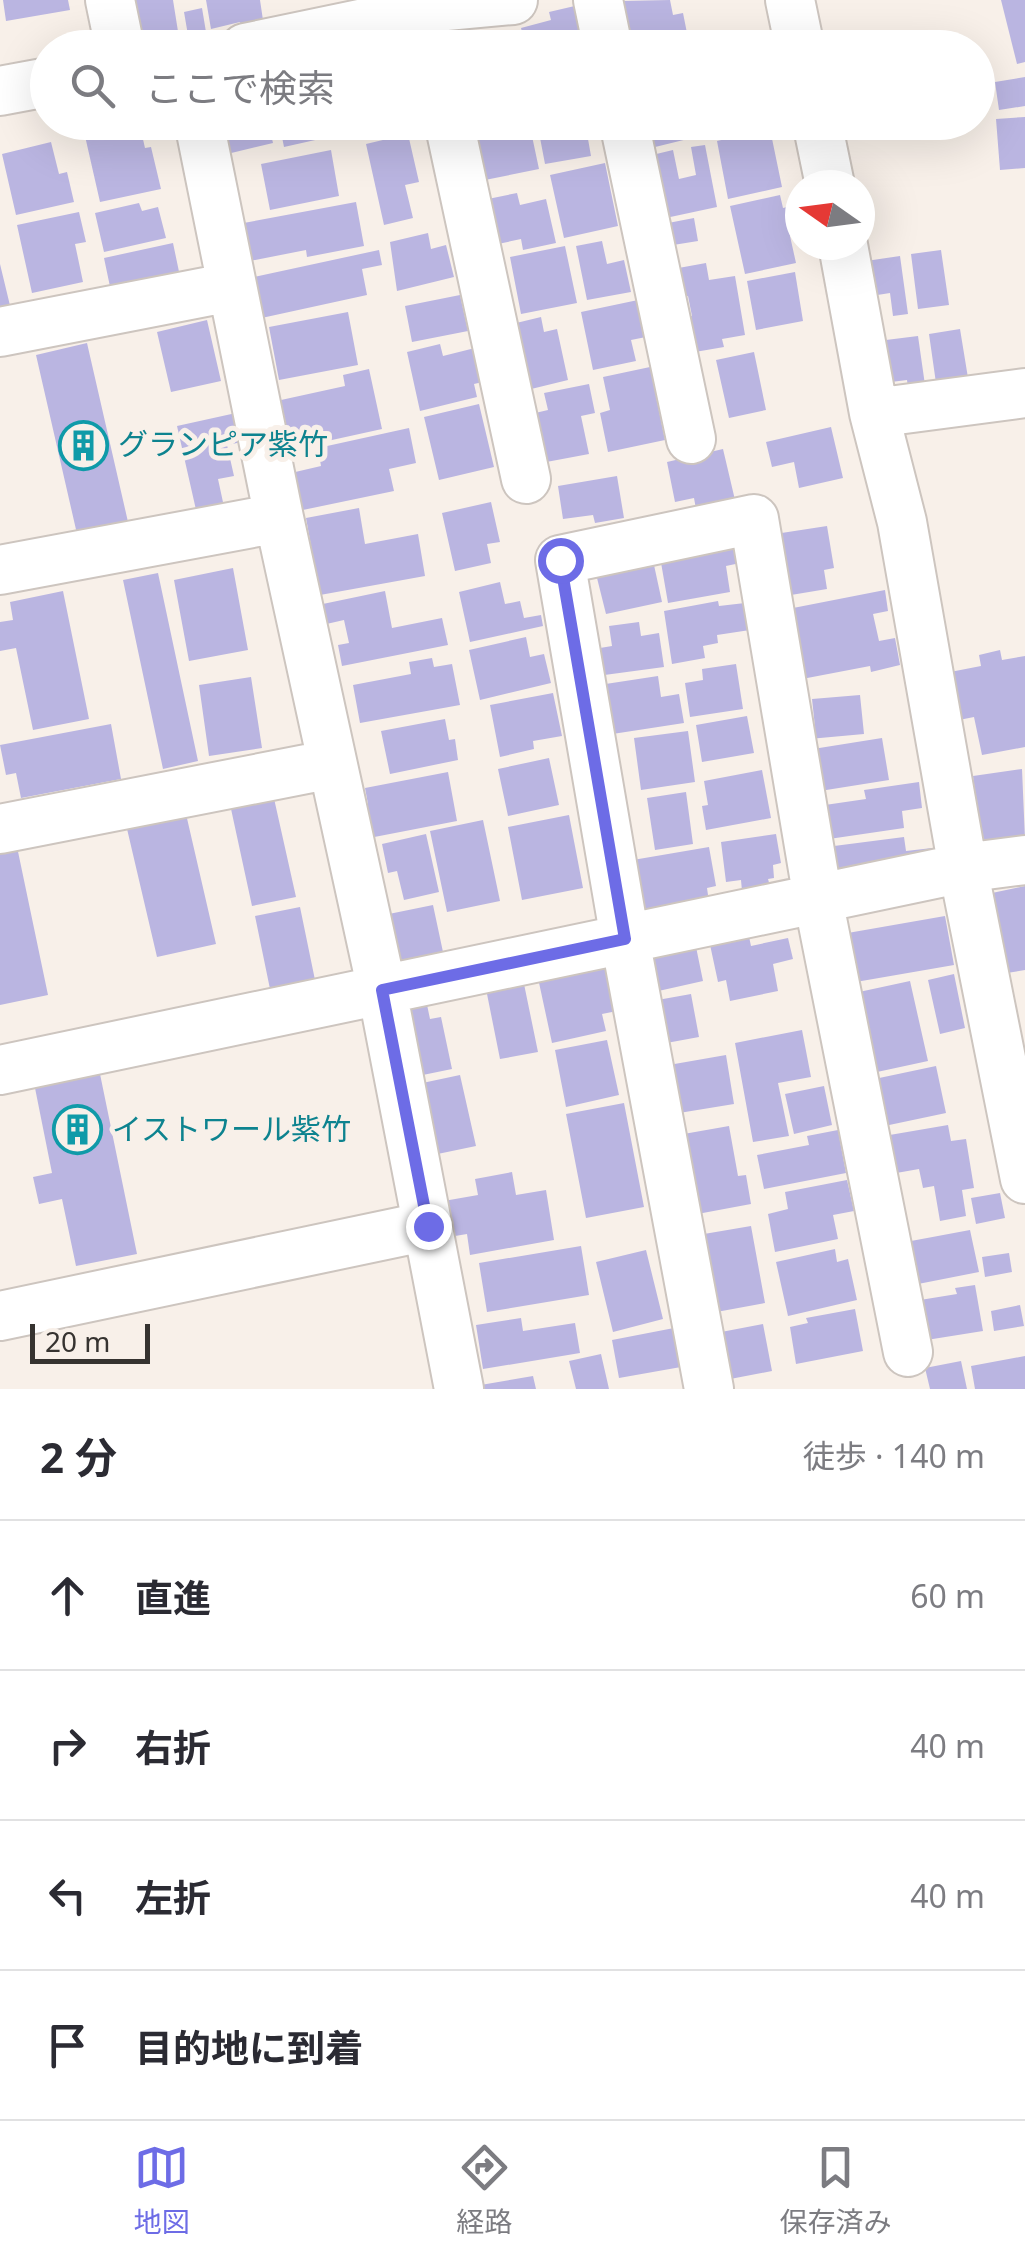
<!DOCTYPE html>
<html lang="ja">
<head>
<meta charset="utf-8">
<style>
  :root { --surface:#fff; --page:#f7f7f7; --text:#2b2b33; --muted:#7c7c81; --line:#e1e1e2; --accent:#6d6ce6 }
  body { margin:0; font-family:"Noto Sans","Noto Sans JP",sans-serif; background:var(--page); color:var(--text) }
  .compass { position:absolute; left:785px; top:170px; width:90px; height:90px; border-radius:50%; background:var(--surface); box-shadow:0 10px 40px #0002; rotate:284deg }
  .scale { position:absolute; left:30px; bottom:25px; width:120px; box-sizing:border-box; padding-left:10px; border:5px solid #363330; border-top:0; font-size:28px; line-height:35px; white-space:nowrap; color:#363330; -webkit-text-stroke:8px #f8f0e9; paint-order:stroke }
  .stop { position:absolute; width:30px; height:30px; margin:-22px; border:8px solid #6d6ce6; border-radius:50%; background:#fff }
  .stop.end { background:#6d6ce6; border-color:#fff; box-shadow:0 2px 10px #0008 }
  .list { margin:0; padding:0; list-style:none }
  h2 { display:flex; justify-content:space-between; align-items:center; height:130px; margin:0; padding:0 40px; font-size:42px }
  h2 small { font-size:32px; font-weight:400; color:var(--muted) }
  .list li { display:grid; grid-template-columns:65px 1fr auto; gap:30px; align-items:center; box-sizing:border-box; height:150px; padding:0 40px; border-top:2px solid var(--line) }
  .list b { display:block; font-size:38px; white-space:nowrap }
  .list em { font-size:32px; font-style:normal; color:var(--muted) }
  .icon { flex:none; width:55px; height:55px; fill:none; stroke:currentColor; stroke-width:2; stroke-linecap:round; stroke-linejoin:round }
  .map { position:relative; flex:none; width:1025px; height:1389px; overflow:hidden }
  .search { position:absolute; background:var(--surface); box-shadow:0 10px 40px #0002; left:30px; right:30px; top:30px; height:110px; display:flex; align-items:center; gap:25px; box-sizing:border-box; padding:0 35px; border-radius:55px; color:var(--muted); font-size:38px }
  .sheet { height:730px; background:var(--surface) }
  nav { display:flex; justify-content:space-around; align-items:center; box-sizing:border-box; height:140px; border-top:2px solid var(--line); background:var(--surface); font-size:28px; color:var(--muted) }
  nav a { display:grid; justify-items:center; gap:5px }
  nav .on { color:var(--accent) }
  .map>svg:first-child { display:block }
  .building { fill:#bab5e1 }
  .lines { fill:none; stroke-linecap:round; stroke-linejoin:round }
  .minor-casing { stroke:#cdc5bf; stroke-width:52 }
  .minor { stroke:#fff; stroke-width:48 }
  .route { stroke:#6d6ce6; stroke-width:12 }
  .labels { text-anchor:middle; stroke-width:10; stroke-linejoin:round; paint-order:stroke }
  .culture-label { font-size:30px; fill:#0d838f; stroke:#f8f0e9; text-anchor:start }
</style>
</head>
<body>
<div class="map">
<svg width="1025" height="1389" viewBox="0 0 1025 1389">
  <rect width="100%" height="100%" fill="#f8f0e9"/>
  <path class="building" d="M3,0h65l2,10 -64,11z
    M119,0h54l7,44 -38,4z
    M206,0h54l4,27 -22,4 -2,-9 -29,7z
    M670,0l3,15 10,-2 7,35h-60l-9,-47z
    M1001,0h24v62l-8,2z
    M579,5l10,43h-63l-5,-20 30,-8 -2,-8z
    M202,8l5,30 -18,3 -5,-29z
    M1025,77v29l-26,4 -4,-28z
    M1025,117v51l-25,2 -4,-51z
    M70,122h49v4l20,-4 6,26 6,-1 10,42 -61,13 -15,-66 -11,2z
    M227,122h41l5,21 -50,12 -5,-21 11,-3z
    M279,122h61l2,12 -58,13z
    M473,122h56l10,47 -54,11z
    M537,122h48l6,34 -46,8z
    M641,122h64l3,12 -61,15z
    M770,129l12,58 -54,12 -11,-58z
    M408,134l11,48 -14,3 8,33 -29,7 -18,-81z
    M51,142l8,32 8,-2 7,30 -58,13 -14,-61z
    M705,145l12,62 -56,12 -13,-63 25,-6 6,29 17,-4 -5,-28z
    M331,150l8,46 -69,14 -9,-46z
    M605,163l13,63 -54,12 -14,-63z
    M517,193l3,12 26,-6 10,44 -33,7 -2,-11 -23,5 -10,-45z
    M780,195l3,13 17,-4v29l-10,3 6,27 -51,11 -15,-68z
    M356,202l8,44 -57,11 -1,-7 -61,12 -7,-38z
    M139,203l3,8 16,-4 8,31 -62,14 -9,-39z
    M79,212l7,30 -11,2 8,38 -51,11 -15,-68z
    M694,218l4,23 -31,5 -4,-22z
    M428,233l3,16 15,-4 8,32 -57,14 -7,-49z
    M602,241l5,23 17,-4 7,32 -44,8 -11,-54z
    M173,243l9,43 -69,15 -9,-43z
    M565,246l12,57 -56,11 -11,-57z
    M379,250l3,15 -20,4 5,26 -110,24 -8,-41z
    M941,250l8,55 -31,4 -7,-55z
    M900,256l8,58 -15,2 -3,-23 -19,3 -5,-35z
    M706,263l3,17 26,-4 10,59 -23,4 2,8 -29,5 -14,-34 11,-2 -4,-20 -10,2 -5,-29z
    M0,264l13,54 -13,2z
    M795,272l8,49 -47,9 -9,-49z
    M460,295l8,36 -56,11 -7,-36z
    M638,300l8,37 -15,3 5,21 -43,9 -12,-58z
    M348,312l10,53 -79,15 -10,-53z
    M541,317l3,15 13,-3 11,51 -45,11 -15,-66z
    M207,320l14,61 -50,11 -14,-60z
    M960,329l9,55 -32,6 -8,-56z
    M918,336l8,56 -17,2 -2,-14 -16,2 -5,-42z
    M87,343l44,192 -51,12 -44,-192z
    M440,344l3,12 40,-10 8,34 -17,4 3,13 -57,14 -13,-59z
    M754,352l12,58 -37,8 -13,-58z
    M650,367l15,73 -57,12 -8,-39 10,-3 -7,-33z
    M369,369l13,60 -91,20 -10,-49 64,-14 -2,-11z
    M589,384l6,29 -14,3 8,38 -48,9 -10,-49 17,-4 -4,-17z
    M479,404l15,63 -55,13 -15,-63z
    M236,413l6,29 -15,3 7,31 -16,3 8,37 -27,7 -22,-97z
    M831,427l12,51 -44,10 -5,-26 -22,5 -6,-25z
    M409,428l7,35 -27,6 5,22 -96,20 -7,-38 30,-7 -3,-18z
    M723,449l12,51 -39,9 -2,-11 -19,4 -8,-40z
    M617,476l7,42 -29,5 -2,-8 -30,4 -5,-33z
    M491,502l9,40 -13,2 4,19 -36,8 -13,-58z
    M359,508l6,36 53,-10 7,42 -105,19 -14,-77z
    M827,526l7,42 -10,2 3,19 -42,7 -10,-62z
    M740,535l5,27 -19,4 4,26 -62,11 -9,-52z
    M654,565l8,37 -56,12 -9,-36z
    M233,568l15,82 -59,11 -15,-81z
    M158,573l40,188 -35,8 -40,-189z
    M500,582l5,22 15,-3 4,17 17,-3 2,11 -73,16 -11,-50z
    M885,590l3,21 -15,3 6,27 16,-3 5,27 -29,7 -1,-6 -68,13 -14,-70z
    M63,591l26,128 -56,11 -17,-82 -16,3v-29l13,-2 -3,-18z
    M385,591l7,37 50,-10 6,27 -106,21 -4,-21 11,-2 -5,-23 -22,5 -4,-20z
    M718,601l1,5 26,-3 5,27 -33,5 1,8 -15,3 2,12 -33,6 -8,-53z
    M639,622l2,14 18,-3 5,34 -67,9 -3,-27 18,-3 -3,-20z
    M526,637l4,20 14,-3 7,29 -71,17 -11,-50z
    M1000,650l2,10 23,-4v91l-43,8 -8,-38 -20,4 -9,-48 36,-7 -2,-11z
    M432,658l2,9 18,-3 8,41 -100,18 -7,-38 58,-11 -2,-12z
    M736,664l7,45 -53,8 -5,-34 18,-3 -1,-11z
    M658,676l3,21 18,-3 5,29 -78,12 -7,-50z
    M251,677l11,71 -53,8 -10,-71z
    M553,693l9,43 -29,5 1,8 -34,8 -10,-52z
    M860,695l4,39 -55,5 -1,-11 7,-1 -3,-28z
    M747,716l7,37 -52,9 -6,-37z
    M445,719l4,21 6,-1 3,21 -68,14 -9,-43z
    M111,724l10,55 -100,19 -5,-25 -10,2 -6,-30z
    M688,731l7,51 -54,8 -7,-52z
    M882,738l7,42 -69,11 -7,-42z
    M549,758l10,47 -51,11 -10,-47z
    M1022,769l3,70 -43,6 -9,-69z
    M762,770l9,48 -65,12 -4,-24 6,-1 -4,-24z
    M448,772l9,49 -93,18 -6,-33 10,-2 -3,-16z
    M919,782l3,26 -20,3 2,17 -75,11 -4,-34 41,-6 -2,-9z
    M271,785l25,112 -44,9 -24,-111z
    M686,792l7,52 -38,6 -8,-52z
    M183,801l33,143 -59,13 -33,-141z
    M569,815l14,73 -61,12 -14,-73z
    M483,820l17,81 -53,11 -17,-81z
    M426,834l13,58 -35,8 -7,-29 -9,2 -6,-29z
    M776,834l5,29 -8,2 1,13 -6,1 2,7 -28,5 -1,-11 -15,2 -5,-40z
    M904,837l2,14 26,-3 2,11 -97,12 -3,-25z
    M16,842l32,153 -48,10v-160z
    M709,847l7,39 -9,2 2,14 -73,12 -9,-53z
    M1025,886v84l-18,3 -15,-80z
    M433,905l10,47 -49,10 -10,-47z
    M300,907l15,73 -45,9 -15,-73z
    M945,916l9,49 -104,18 -8,-49z
    M748,932l3,14 37,-8 5,21 -20,5 5,27 -48,10 -4,-21 -8,2 -9,-42z
    M695,942l8,39 -49,11 -9,-40z
    M611,962l11,48 -20,4 4,17 -54,12 -14,-65z
    M954,974l11,54 -25,6 -12,-54z
    M910,981l18,80 -51,11 -18,-80z
    M524,984l14,68 -38,7 -13,-65 1,-3z
    M691,994l8,43 -38,7 -9,-43z
    M426,1000l4,19 11,-2 11,52 -39,8 -15,-70z
    M802,1030l9,47 -33,6 11,53 -36,6 -18,-99z
    M607,1040l12,55 -53,12 -11,-57z
    M726,1055l8,49 -55,9 -16,-47z
    M936,1066l10,47 -71,15 -10,-47z
    M100,1074l37,180 -61,12 -14,-67 -23,5 -6,-27 19,-4 -17,-85z
    M460,1075l16,71 -48,10 -15,-71z
    M824,1086l8,39 -38,9 -9,-40z
    M624,1103l20,104 -58,11 -20,-104z
    M948,1125l3,16 15,-2 8,49 -12,2 4,26 -26,5 -6,-35 -11,2 -4,-19 -34,6 -7,-38z
    M729,1126l9,50 8,-1 5,29 -59,11 -14,-80z
    M838,1130l8,43 -82,16 -7,-34 52,-10 -2,-9z
    M512,1172l4,23 30,-5 8,50 -84,15 -3,-21 -24,4 -5,-36 40,-7 -3,-16z
    M847,1180l7,31 -21,4 5,24 -63,13 -7,-38 20,-5 -3,-17z
    M1000,1193l5,25 -29,6 -5,-26z
    M751,1226l14,77 -54,10 -7,-79z
    M970,1230l9,42 -66,13 -4,-21 7,-1 -5,-22z
    M581,1246l8,49 -102,17 -8,-49z
    M835,1249l2,13 11,-3 9,41 -69,16 -12,-54z
    M646,1250l17,69 -50,13 -17,-70z
    M1009,1253l3,19 -27,5 -3,-20z
    M975,1285l8,46 -69,11v-41l43,-7 -2,-6z
    M1020,1305l4,21 -30,5 -3,-20z
    M855,1309l8,42 -67,13 -6,-37 18,-4 -2,-5z
    M521,1318l2,13 52,-8 5,30 -97,16 -7,-44z
    M763,1324l9,47 -47,9 -9,-47z
    M674,1328l7,39 -62,11 -7,-38z
    M601,1354l8,35h-33l-7,-28z
    M1025,1356v33h-50l-4,-23z
    M961,1361l6,28h-37l-5,-21z
    M533,1376l3,13h-67v-2z"/>
  <g class="lines">
    <defs>
      <path id="minor" d="M110,0l10,48
        M598,0l10,48
        M790,0l10,48
        M245,48l201,-42 67,-6
        M0,91l48,-9
        M199,122l80,396 103,472 77,399
        M449,122l77,357
        M624,122l67,317
        M817,122l13,63
        M843,245l31,168 28,109 61,346 62,311
        M0,332l231,-45
        M874,413l151,-20
        M0,570l279,-52
        M0,829l332,-65
        M0,1070l963,-202 62,-8
        M0,1316l428,-90
        M709,1389l-84,-450 -65,-379 194,-41 64,380 90,453"/>
    </defs>
    <use href="#minor" class="minor-casing"/>
    <use href="#minor" class="minor"/>
  </g>
  <g class="lines">
    <path class="route" d="M428,1226l-46,-236 243,-51 -65,-379"/>
  </g>
  <defs>
    <symbol id="building-ring" viewBox="-11 -11 22 22"><circle r="9.5" fill="#f8f0e9" stroke="#0f9aa8" stroke-width="1.5"/><path d="M-4-6H4V6H1V3H-1V6H-4ZM-2.5-4.3h1.7v1.8h-1.7ZM.8-4.3h1.7v1.8H.8ZM-2.5-1h1.7V.8h-1.7ZM.8-1h1.7V.8H.8Z" fill="#0f9aa8"/></symbol>
  </defs>
  <g fill-rule="evenodd">
    <use href="#building-ring" x="56" y="418" width="55" height="55"/>
    <use href="#building-ring" x="50" y="1102" width="55" height="55"/>
  </g>
  <g class="labels">
    <g class="culture-label">
      <text x="118" y="455">グランピア紫竹</text>
      <text x="112" y="1140">イストワール紫竹</text>
    </g>
  </g>
</svg>
<svg class="compass" viewBox="-18 -18 36 36"><path d="M0-13l5 13h-10z" fill="#e53935"/><path d="M0 13l5-13h-10z" fill="#7c7c81"/></svg>
<div class="scale">20 m</div>
<div class="stop" style="left:560px;top:560px"></div>
<div class="stop end" style="left:428px;top:1226px"></div>
<div class="search"><svg class="icon" aria-label="search" viewBox="0 0 24 24"><circle cx="10" cy="10" r="6"/><path d="M15 15l6 6"/></svg>ここで検索</div>
</div>
<section class="sheet">
<h2>2 分<small>徒歩 · 140 m</small></h2>
<ul class="list">
<li><svg class="icon" aria-label="ahead" viewBox="0 0 24 24"><path d="M12 20V5M6 11l6-6 6 6"/></svg><div><b>直進</b></div><em>60 m</em></li>
<li><svg class="icon" aria-label="right" viewBox="0 0 24 24"><path d="M7 20v-9h11M14 6l5 5-5 5"/></svg><div><b>右折</b></div><em>40 m</em></li>
<li><svg class="icon" aria-label="left" viewBox="0 0 24 24"><path d="M17 20v-9H6M10 6l-5 5 5 5"/></svg><div><b>左折</b></div><em>40 m</em></li>
<li><svg class="icon" aria-label="arrive" viewBox="0 0 24 24"><path d="M6 21V4h12l-3 4 3 4H6"/></svg><div><b>目的地に到着</b></div></li>
</ul>
</section>
<nav>
<a class="on"><svg class="icon" aria-label="map" viewBox="0 0 24 24"><path d="M3 6l6-2 6 2 6-2v14l-6 2-6-2-6 2zM9 4v14M15 6v14"/></svg>地図</a>
<a><svg class="icon" aria-label="directions" viewBox="0 0 24 24"><path d="M12 3l9 9-9 9-9-9zM9 14v-3h6M13 9l2 2-2 2"/></svg>経路</a>
<a><svg class="icon" aria-label="saved" viewBox="0 0 24 24"><path d="M7 4h10v16l-5-4-5 4z"/></svg>保存済み</a>
</nav>
</body>
</html>
